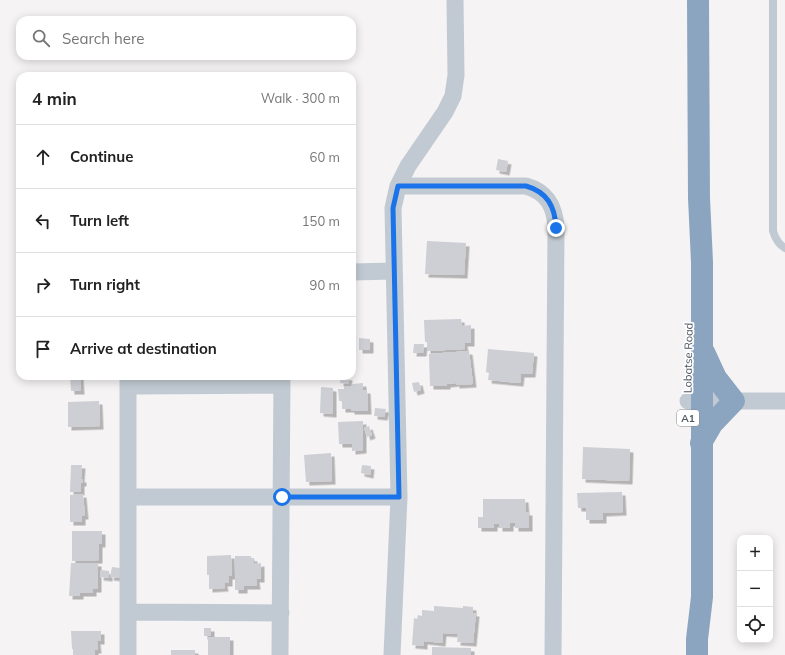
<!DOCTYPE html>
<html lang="en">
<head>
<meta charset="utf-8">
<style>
  :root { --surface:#fff; --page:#f2f2f2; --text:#222; --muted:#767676; --line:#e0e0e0 }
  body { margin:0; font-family:Mulish,sans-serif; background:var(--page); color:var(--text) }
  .controls { position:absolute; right:12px; bottom:12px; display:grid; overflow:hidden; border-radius:8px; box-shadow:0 2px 10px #0003 }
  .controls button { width:36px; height:36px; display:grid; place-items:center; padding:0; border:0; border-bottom:1px solid var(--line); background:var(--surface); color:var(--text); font:20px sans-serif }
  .stop { position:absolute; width:12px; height:12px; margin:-9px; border:3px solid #1a73e8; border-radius:50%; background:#fff }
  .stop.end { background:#1a73e8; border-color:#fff; box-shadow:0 1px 4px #0008 }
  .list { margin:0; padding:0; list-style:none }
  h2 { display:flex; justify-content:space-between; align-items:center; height:52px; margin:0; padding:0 16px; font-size:17px }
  h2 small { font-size:13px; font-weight:400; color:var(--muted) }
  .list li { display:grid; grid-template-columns:26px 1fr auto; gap:12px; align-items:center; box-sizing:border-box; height:64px; padding:0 16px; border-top:1px solid var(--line) }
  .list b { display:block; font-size:15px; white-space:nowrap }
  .list em { font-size:13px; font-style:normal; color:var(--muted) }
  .icon { flex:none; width:22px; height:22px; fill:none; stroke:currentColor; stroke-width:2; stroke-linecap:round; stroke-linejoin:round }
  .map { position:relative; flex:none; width:785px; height:655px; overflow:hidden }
  .search { position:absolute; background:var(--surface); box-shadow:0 2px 10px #0003; left:16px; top:16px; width:340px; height:44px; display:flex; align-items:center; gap:10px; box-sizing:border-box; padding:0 14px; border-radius:12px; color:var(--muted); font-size:15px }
  .panel { position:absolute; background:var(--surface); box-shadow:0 2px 10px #0003; left:16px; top:72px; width:340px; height:308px; border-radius:12px }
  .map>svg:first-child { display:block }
  .building { fill:#cdcfd5; filter:url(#shadow) }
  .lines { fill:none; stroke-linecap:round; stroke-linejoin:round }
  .lane { stroke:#c1cad2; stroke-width:8 }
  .street { stroke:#c1cad2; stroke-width:17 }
  .highway { stroke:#8ba5c1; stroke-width:22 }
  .route { stroke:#1a73e8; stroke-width:5 }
  .labels { text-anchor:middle; stroke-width:3.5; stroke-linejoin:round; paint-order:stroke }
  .shield { fill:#fff; stroke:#808990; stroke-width:1 }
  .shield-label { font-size:10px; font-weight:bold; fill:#4a5661 }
  .street-label { font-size:11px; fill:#4a5661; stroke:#fff }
</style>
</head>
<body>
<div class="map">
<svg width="785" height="655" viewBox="0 0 785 655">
  <defs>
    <filter id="shadow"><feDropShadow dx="3.5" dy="3.5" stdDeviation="0" flood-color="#0004"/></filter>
  </defs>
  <rect width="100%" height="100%" fill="#f5f3f3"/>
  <path class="building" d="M498,159l10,2 -2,11 -10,-2z
    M427,241l39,2 -2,32 -39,-1z
    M461,319l1,7 9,-1v18h-7l1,6 -38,2v-9h-2l-1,-22z
    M359,338l11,1v11h-11z
    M414,344h10l-1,9h-10z
    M488,349l46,4 -2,21h-11l-1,9 -32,-3 1,-7 -3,-1z
    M469,351l4,33 -17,1v-2l-9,1v2h-17l-1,-32z
    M70,376h10l1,15h-10z
    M341,376l8,1 -1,7 -8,-1z
    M419,382l2,8 -7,2 -2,-9z
    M363,383v7h4l1,21h-17v-2h-9v-8h-3l-1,-12h6v-3h8v-2z
    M321,387l12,1v26l-13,-1z
    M99,401l1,25 -32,1v-25z
    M375,408l11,1 -2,8 -10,-1z
    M363,421v29l-11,1v-7h-13l-1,-22z
    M369,426l3,9 -5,2 -3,-9z
    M583,447l47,2 -1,32 -47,-2z
    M331,453l1,28 -26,1 -2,-27z
    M71,465h11l-1,14h2v4h-2v9h-11z
    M362,465l9,1 -1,9 -9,-2z
    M622,492l1,20 -20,1v7h-17v-12h-8l-1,-15z
    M83,494l2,22h-3v6h-12v-27z
    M483,499h42l1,13h3v16h-14v-5h-5v5h-11v-4h-5v4h-16v-11h5z
    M72,531h30v13h-3v16l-27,1z
    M231,555l1,21h-3v7h-5l1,5 -16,1v-14h-2v-19z
    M235,556h16v2h3v6l7,-1v16h-5l1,7h-13v4h-9z
    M71,563h27v26h-5v4h-13v3h-11z
    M112,567l8,1 -1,10 -9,-1z
    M101,570l8,1v7l-9,-1z
    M434,606l29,2v-2l10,1v6h3l-3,30 -16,-1 1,-8 -15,-1 -1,10 -18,-2v5l-12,-1 2,-27 3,1 1,-4 4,1v-6l12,1z
    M204,628h7v8h-7z
    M71,631h30v10h-4l1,9h-3v5h-22v-6h-1z
    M208,637h22v18h-22z
    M432,647l39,1v7h-39z
    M171,650h24v5h-24z"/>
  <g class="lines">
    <path class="lane" d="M773,0v231c2,7 5,13 12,17"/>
    <path class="street" d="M398,186h128c21,6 29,20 30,42l-3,427
      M352,272l42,-1
      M128,376v279
      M128,386l154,-1
      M688,401h97
      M128,497h271
      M129,612l152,1
      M280,655l2,-279
      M392,655l7,-158 -6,-289 5,-22 10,-20 37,-54 8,-16 3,-21 -1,-75"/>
    <path class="highway" d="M701,443l11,-19 22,-23 -18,-23 -12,-26
      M697,655v-16l5,-42v-335l-3,-64 -1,-198"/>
  </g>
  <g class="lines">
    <path class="route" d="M282,497h117l-6,-289 5,-22h128c21,6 29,20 30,42"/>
  </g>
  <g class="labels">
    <rect class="shield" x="677" y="410" width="22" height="16" rx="3"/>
    <g class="shield-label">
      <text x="688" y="422">A1</text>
    </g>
    <g class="street-label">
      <text transform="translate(688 358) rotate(-89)" y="4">Lobatse Road</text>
    </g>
  </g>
</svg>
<div class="controls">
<button>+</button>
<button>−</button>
<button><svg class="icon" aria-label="locate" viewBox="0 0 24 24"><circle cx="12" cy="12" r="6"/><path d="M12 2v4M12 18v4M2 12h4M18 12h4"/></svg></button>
</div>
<div class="stop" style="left:282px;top:497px"></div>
<div class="stop end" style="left:556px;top:228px"></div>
<div class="search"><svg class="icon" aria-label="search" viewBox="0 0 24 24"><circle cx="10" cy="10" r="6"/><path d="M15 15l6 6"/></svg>Search here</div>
<section class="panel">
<h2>4 min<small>Walk · 300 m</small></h2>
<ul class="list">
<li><svg class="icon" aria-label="ahead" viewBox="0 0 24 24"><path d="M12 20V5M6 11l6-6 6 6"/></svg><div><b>Continue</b></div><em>60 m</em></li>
<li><svg class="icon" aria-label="left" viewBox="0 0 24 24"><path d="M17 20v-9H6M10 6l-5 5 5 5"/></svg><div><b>Turn left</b></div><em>150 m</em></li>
<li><svg class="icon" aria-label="right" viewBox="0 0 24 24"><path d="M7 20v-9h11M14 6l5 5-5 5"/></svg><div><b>Turn right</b></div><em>90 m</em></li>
<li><svg class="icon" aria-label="arrive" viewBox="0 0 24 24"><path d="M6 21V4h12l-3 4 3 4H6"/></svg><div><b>Arrive at destination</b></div></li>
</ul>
</section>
</div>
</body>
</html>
